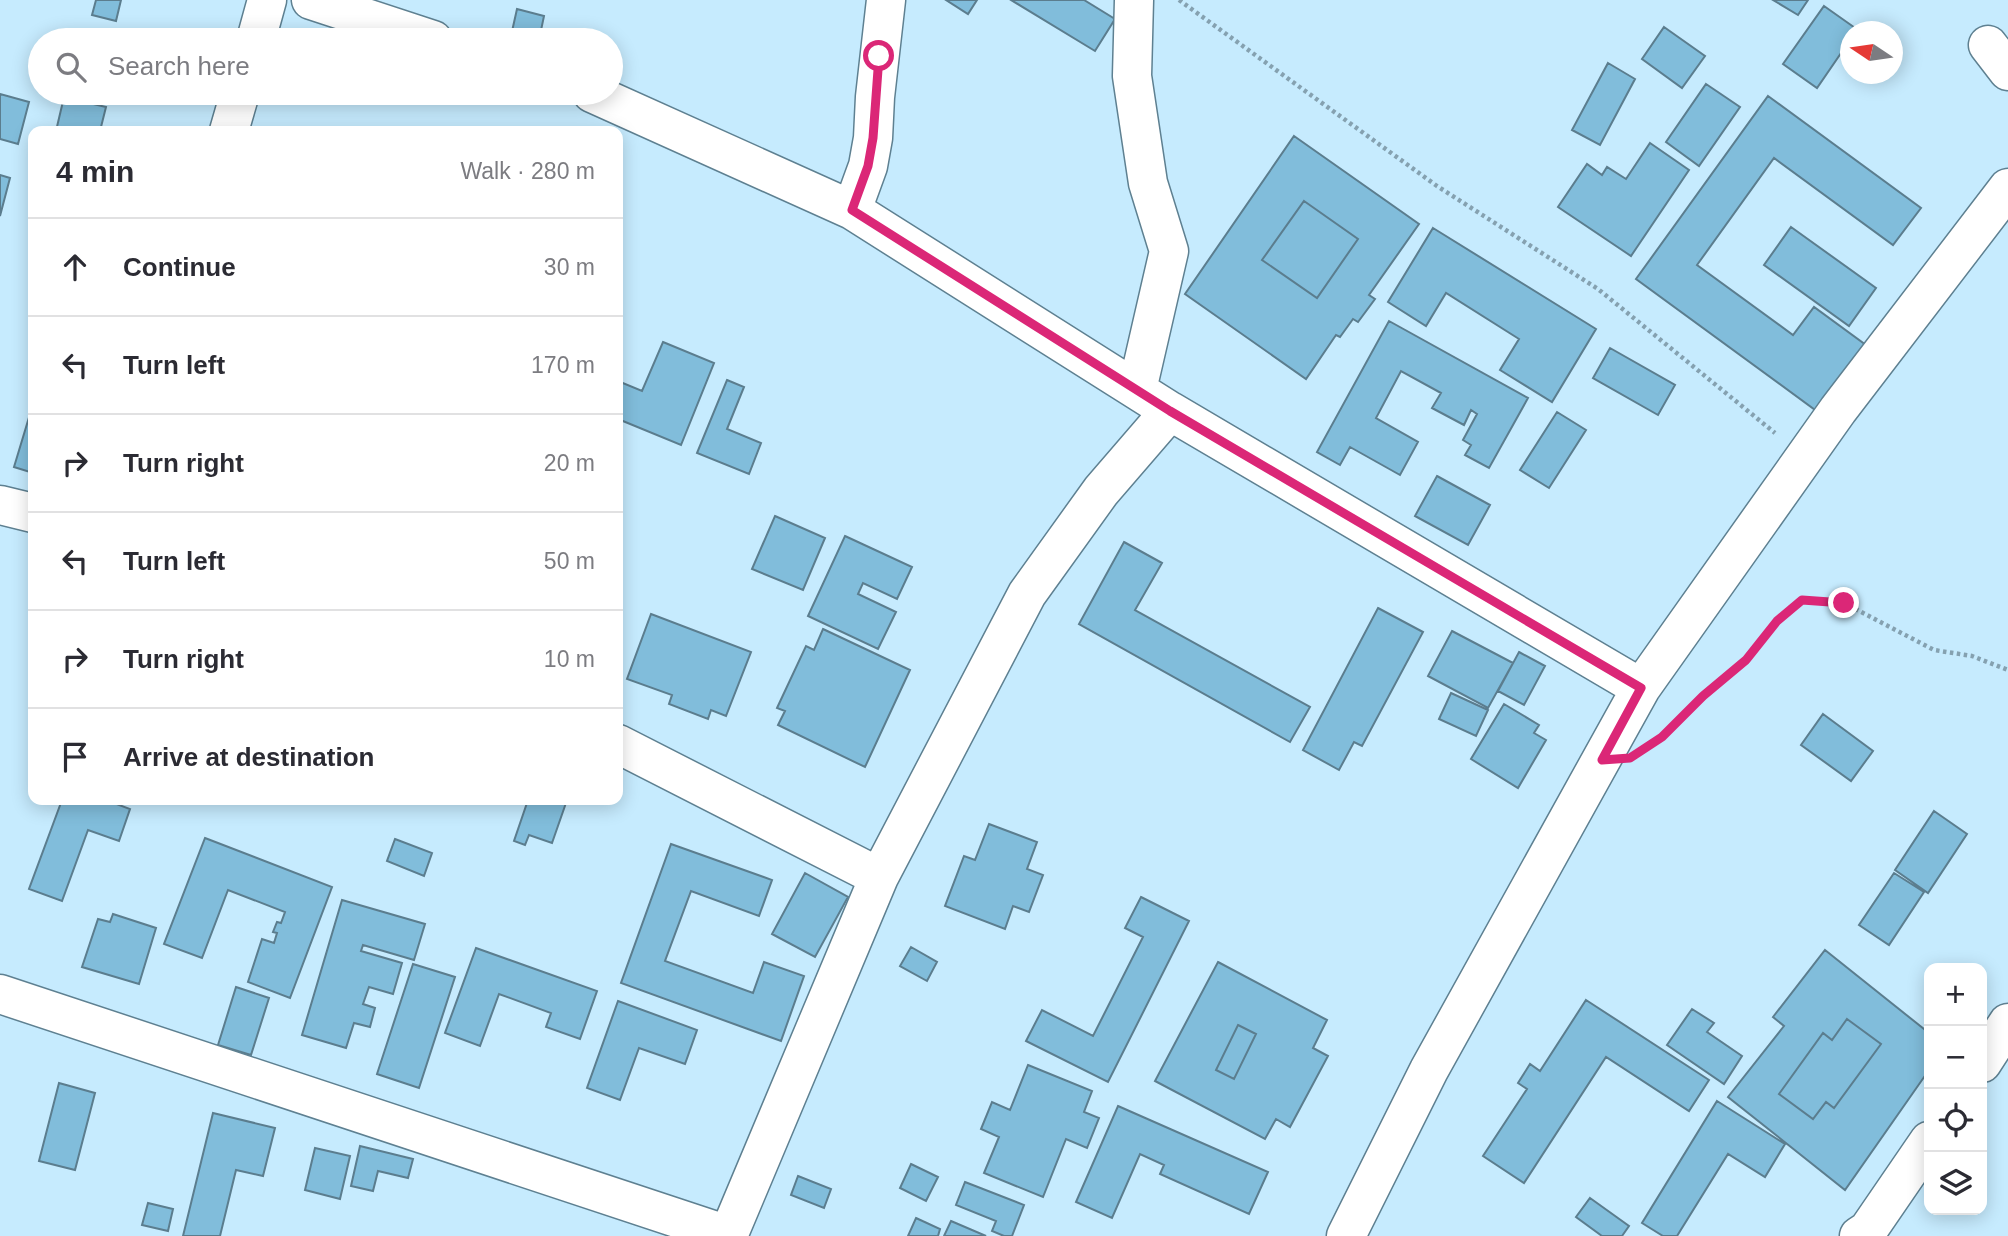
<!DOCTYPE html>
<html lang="en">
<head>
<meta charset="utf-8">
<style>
  :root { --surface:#fff; --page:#f7f7f7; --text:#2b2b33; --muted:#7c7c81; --line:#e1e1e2 }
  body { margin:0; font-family:Helvetica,sans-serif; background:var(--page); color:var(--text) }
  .controls { position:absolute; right:21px; bottom:21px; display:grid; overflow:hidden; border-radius:14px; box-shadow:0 4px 18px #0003 }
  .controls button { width:63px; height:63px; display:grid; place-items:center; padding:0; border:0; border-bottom:2px solid var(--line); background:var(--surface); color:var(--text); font:35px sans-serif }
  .compass { position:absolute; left:1840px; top:21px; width:63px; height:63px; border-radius:50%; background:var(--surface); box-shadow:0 4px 18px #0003; rotate:283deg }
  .stop { position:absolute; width:21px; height:21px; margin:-16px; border:5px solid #db2777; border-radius:50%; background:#fff }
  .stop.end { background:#db2777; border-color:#fff; box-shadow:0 2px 7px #0008 }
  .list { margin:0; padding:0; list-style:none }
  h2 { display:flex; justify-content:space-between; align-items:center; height:91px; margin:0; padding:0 28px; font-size:30px }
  h2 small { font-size:23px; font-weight:400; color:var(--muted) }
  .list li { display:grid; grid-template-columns:46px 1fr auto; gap:21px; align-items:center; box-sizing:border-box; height:98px; padding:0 28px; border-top:2px solid var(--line) }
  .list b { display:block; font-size:26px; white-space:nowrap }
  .list em { font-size:23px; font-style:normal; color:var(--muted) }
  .icon { flex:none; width:38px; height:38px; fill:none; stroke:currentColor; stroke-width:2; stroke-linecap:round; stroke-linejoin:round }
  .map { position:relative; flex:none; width:2008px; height:1236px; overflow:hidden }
  .search { position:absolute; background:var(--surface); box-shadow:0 4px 18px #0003; left:28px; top:28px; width:595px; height:77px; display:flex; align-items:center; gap:18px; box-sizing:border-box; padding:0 24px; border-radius:38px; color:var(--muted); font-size:26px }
  .panel { position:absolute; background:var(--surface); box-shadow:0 4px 18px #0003; left:28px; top:126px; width:595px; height:679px; border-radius:14px }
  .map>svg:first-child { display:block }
  .building { fill:#81bddb; stroke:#5b7d8e; stroke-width:2; fill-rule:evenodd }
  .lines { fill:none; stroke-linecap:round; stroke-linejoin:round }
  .minor-casing { stroke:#5e8091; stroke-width:41 }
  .path { stroke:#85a1b0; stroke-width:4.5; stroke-dasharray:3.5 3.5; stroke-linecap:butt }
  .minor { stroke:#fff; stroke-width:38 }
  .route { stroke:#db2777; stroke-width:9 }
</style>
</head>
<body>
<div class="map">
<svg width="2008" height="1236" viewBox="0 0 2008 1236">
  <rect width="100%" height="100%" fill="#c6ebfe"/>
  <path class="building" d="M96,0h25l-5,21 -24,-6z
    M946,0h31l-9,14z
    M1011,0h73l31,19 -20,32z
    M1773,0h35l-10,15z
    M1824,6l34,24 -8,2v8l-33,48 -34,-24z
    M517,9l27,7 -5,24 -28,-4z
    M1664,27l41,29 -23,32 -40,-29z
    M1608,63l27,16 -35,66 -28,-15z
    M1706,84l34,23 -41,59 -33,-24z
    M0,94l29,8 -11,42 -18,-5z
    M1768,96l153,112 -28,37 -119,-87 -77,107 96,70 21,-28 56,41 -48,67 -186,-136z
    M64,97l42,10 -6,24h-44z
    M1294,136l125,88 -50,71 6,4 -17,23 -5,-3 -13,18 -4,-2 -30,44 -121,-85zM1304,201l54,38 -41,59 -55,-38z
    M1650,143l39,27 -58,86 -73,-49 29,-43 15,11 5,-8 19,12z
    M0,175l10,3 -10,38z
    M1304,201l54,38 -41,59 -55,-38z
    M1791,227l85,61 -27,38 -85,-61z
    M1433,228l163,101 -44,73 -52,-32 19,-31 -73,-46 -20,33 -38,-24z
    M1389,321l139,77 -39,70 -24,-13 6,-10 -8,-5 14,-26 -6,-4 -7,15 -32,-17 9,-15 -40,-22 -25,47 42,24 -18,33 -50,-28 -10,18 -23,-13z
    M663,342l51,21 -33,82 -63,-26v-38l24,10z
    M1610,348l65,37 -17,30 -65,-37z
    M727,380l17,7 -17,42 34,14 -12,31 -52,-21z
    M33,404v69l-19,-6z
    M1557,412l29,18 -37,58 -29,-18z
    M1437,476l53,29 -22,40 -53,-29z
    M775,516l50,22 -22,52 -51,-21z
    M845,536l67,31 -15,32 -34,-16 -5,11 38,18 -18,37 -70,-33z
    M1124,542l38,21 -27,47 175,97 -20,35 -211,-118z
    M1378,608l45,24 -61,114 -8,-4 -15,28 -36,-20z
    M651,614l100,38 -25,64 -15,-6 -3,9 -39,-15 3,-9 -45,-16z
    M823,629l87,41 -45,97 -87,-42 7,-14 -8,-3 29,-62 8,4z
    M1452,631l61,32 -25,45 -60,-32z
    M1519,652l26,14 -21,39 -26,-14z
    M1451,693l37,17 -12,26 -37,-17z
    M1504,704l35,21 -5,8 12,7 -28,48 -47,-29z
    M1823,714l50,37 -22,30 -50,-36z
    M62,800h44l24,9 -11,32 -31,-11 -26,71 -33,-12z
    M528,800h39l-15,43 -23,-8 -4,10 -11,-4z
    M1934,811l33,23 -39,59 -33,-23z
    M989,824l48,18 -10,27 16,6 -14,37 -16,-6 -8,23 -60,-23 19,-50 11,4z
    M205,838l127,49 -42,111 -42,-16 14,-43 12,4 3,-10 -4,-1 4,-10 4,1 4,-11 -57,-22 -26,68 -38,-14z
    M395,839l37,14 -8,23 -37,-15z
    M671,844l101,36 -13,36 -68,-25 -26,70 88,32 11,-31 40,14 -23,65 -160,-58z
    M805,873l43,24 -33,60 -43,-23z
    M1894,873l30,19 -35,53 -30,-20z
    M1141,897l48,24 -81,161 -82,-41 16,-31 51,26 50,-99 -18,-9z
    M342,900l83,24 -11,36 -51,-15 -2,6 41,12 -9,31 -24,-7 -6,17 12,4 -5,19 -16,-4 -8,25 -44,-13z
    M113,914l43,14 -17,56 -57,-17 16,-48 12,3z
    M911,947l26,15 -10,19 -27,-15z
    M476,948l121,43 -17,48 -34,-12 5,-14 -52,-19 -19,52 -35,-13z
    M1825,950l104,83v37l-84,120 -117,-93 56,-71 -11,-9zM1847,1019l34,25 -47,64 -8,-6 -13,17 -34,-25 44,-61 9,7z
    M1218,962l109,58 -14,28 15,8 -38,71 -14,-8 -11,20 -110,-58zM1238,1025l18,9 -22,45 -18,-9z
    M413,964l42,13 -36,111 -42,-14z
    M236,987l33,11 -18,57 -33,-10z
    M1586,1000l123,80 -20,31 -83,-54 -82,126 -41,-27 44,-67 -9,-6 12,-19 10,7z
    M618,1001l79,29 -12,34 -46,-16 -19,52 -33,-12z
    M1692,1009l22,14 -7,9 35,24 -18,28 -57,-39z
    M1847,1019l34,25 -47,64 -8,-6 -13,17 -34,-25 44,-61 9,7z
    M1238,1025l18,9 -22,45 -18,-9z
    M1028,1065l64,26 -8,21 15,6 -12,30 -21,-9 -23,58 -59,-24 15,-36 -18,-8 11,-27 18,8z
    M59,1083l36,10 -20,77 -36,-9z
    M1717,1101l68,43 -20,33 -37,-23 -51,82h-14l-21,-13z
    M1118,1106l150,66 -19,42 -89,-40 4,-9 -24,-11 -28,64 -36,-16z
    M213,1113l62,15 -12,48 -27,-6 -16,66h-37z
    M360,1146l53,13 -5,19 -30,-7 -5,20 -22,-5z
    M315,1148l35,8 -10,43 -35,-9z
    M911,1164l27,13 -12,24 -26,-13z
    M798,1176l33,13 -7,19 -33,-13z
    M965,1182l59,23 -12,31h-8l-12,-5 4,-10 -40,-16z
    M1590,1198l39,28 -7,10h-20l-26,-19z
    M148,1203l25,6 -5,22 -26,-6z
    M916,1218l24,11 -2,7h-30z
    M951,1221l35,15h-42z"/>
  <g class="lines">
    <defs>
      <path id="minor" d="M311,0l122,40
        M1134,0l-2,76 16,107 21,68 -32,139
        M256,40l11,-40
        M1988,45l20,26
        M592,93l260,117 318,201
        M229,131l11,-38
        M852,210l16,-44 5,-28 2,-41 11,-97
        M0,505l33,8
        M618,744l261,133
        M0,994l728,241
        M1982,1063l26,-40
        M728,1236l151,-359 148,-283 74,-103 69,-80 471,277
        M1346,1236l83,-166 212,-382 197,-278 170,-222
        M1859,1236l9,-6 61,-89"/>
    </defs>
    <use href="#minor" class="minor-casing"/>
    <path class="path" d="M1179,0l258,186 161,103 177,144
      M1655,741l91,-81 31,-39 25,-21 42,3 90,47 38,6 36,14"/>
    <use href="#minor" class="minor"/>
  </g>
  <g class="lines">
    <path class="route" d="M879,56l-6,82 -5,28 -16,44 318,201 471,277 -39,72 28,-2 32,-21 41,-41 43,-36 31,-39 25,-21 42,3"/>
  </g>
</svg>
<div class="controls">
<button>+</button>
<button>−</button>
<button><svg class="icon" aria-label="locate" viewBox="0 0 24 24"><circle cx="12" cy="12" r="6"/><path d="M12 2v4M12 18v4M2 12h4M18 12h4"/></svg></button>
<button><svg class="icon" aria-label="layers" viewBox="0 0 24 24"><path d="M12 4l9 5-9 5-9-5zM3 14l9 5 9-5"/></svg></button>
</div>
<svg class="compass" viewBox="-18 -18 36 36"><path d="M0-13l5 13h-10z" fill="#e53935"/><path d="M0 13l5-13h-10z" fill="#7c7c81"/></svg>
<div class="stop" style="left:879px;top:56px"></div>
<div class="stop end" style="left:1844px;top:603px"></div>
<div class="search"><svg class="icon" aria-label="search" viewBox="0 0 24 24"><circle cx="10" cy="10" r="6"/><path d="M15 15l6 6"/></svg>Search here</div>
<section class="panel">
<h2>4 min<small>Walk · 280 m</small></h2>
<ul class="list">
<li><svg class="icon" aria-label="ahead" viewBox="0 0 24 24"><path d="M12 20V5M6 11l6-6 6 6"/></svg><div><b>Continue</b></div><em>30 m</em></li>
<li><svg class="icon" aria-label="left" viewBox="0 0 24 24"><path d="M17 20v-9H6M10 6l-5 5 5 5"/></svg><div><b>Turn left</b></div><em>170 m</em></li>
<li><svg class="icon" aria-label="right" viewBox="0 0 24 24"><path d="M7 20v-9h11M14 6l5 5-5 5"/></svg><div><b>Turn right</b></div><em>20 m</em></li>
<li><svg class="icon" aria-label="left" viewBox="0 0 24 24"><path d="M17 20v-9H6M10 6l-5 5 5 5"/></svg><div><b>Turn left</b></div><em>50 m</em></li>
<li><svg class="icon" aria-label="right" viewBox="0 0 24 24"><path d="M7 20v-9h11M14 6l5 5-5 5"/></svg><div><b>Turn right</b></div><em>10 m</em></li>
<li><svg class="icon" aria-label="arrive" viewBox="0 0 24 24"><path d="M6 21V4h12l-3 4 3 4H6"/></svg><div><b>Arrive at destination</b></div></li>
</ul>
</section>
</div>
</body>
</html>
